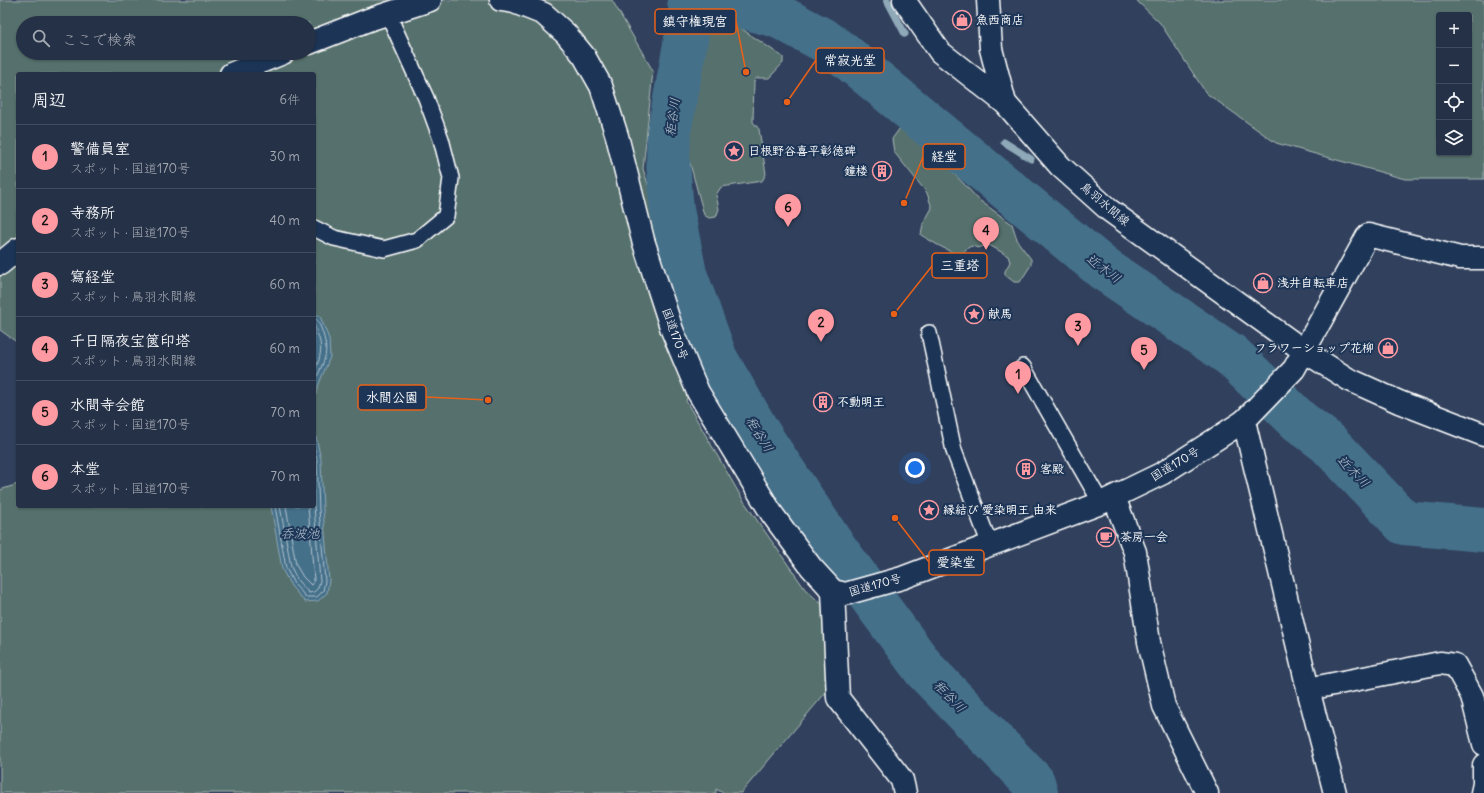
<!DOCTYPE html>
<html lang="ja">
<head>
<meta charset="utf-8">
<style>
  :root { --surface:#253146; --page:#313d51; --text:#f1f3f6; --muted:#a3a9b3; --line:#424c5f; --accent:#ff9aa2 }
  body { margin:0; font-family:Delius,"Klee One",sans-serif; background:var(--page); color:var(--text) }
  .controls { position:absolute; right:12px; top:12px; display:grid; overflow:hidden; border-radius:4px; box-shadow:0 1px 3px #0004 }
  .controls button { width:36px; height:36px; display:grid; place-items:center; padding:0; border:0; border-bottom:1px solid var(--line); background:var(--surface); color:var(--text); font:20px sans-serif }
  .you { position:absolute; left:915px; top:468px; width:14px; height:14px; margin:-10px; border:3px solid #fff; border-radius:50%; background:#1a73e8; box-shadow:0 0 0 6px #1a73e833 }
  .badge { display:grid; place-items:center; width:26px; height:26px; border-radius:50%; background:var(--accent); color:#111; font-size:13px; font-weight:700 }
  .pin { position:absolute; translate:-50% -33px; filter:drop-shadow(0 1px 2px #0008) }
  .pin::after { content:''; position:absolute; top:21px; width:14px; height:12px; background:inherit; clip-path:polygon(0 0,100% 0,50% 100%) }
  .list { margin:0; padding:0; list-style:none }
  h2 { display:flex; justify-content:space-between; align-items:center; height:52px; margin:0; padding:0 16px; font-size:17px }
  h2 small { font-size:13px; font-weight:400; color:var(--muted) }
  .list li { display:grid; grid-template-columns:26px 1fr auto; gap:12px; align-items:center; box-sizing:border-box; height:64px; padding:0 16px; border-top:1px solid var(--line) }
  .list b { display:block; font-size:15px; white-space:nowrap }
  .list p { margin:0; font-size:13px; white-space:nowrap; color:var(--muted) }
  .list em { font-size:13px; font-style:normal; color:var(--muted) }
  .icon { flex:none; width:22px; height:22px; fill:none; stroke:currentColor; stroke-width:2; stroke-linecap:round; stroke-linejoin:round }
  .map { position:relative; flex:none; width:1484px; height:793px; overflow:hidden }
  .search { position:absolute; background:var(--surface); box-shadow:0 1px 3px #0004; left:16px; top:16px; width:300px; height:44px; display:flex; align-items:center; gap:10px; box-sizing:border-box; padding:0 14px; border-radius:22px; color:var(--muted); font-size:15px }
  .panel { position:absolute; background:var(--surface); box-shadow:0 1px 3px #0004; left:16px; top:72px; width:300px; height:436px; border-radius:4px }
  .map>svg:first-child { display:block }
  .green { fill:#57716d; stroke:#abb8b6; fill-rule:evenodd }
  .water { fill:#446f8a; stroke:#8fa9b9 }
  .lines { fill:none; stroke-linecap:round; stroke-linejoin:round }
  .shore { stroke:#b4c5d0; stroke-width:1 }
  .stream { stroke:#8fa9b9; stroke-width:7 }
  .river { stroke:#446f8a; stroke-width:44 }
  .lane-casing { stroke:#fff; stroke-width:18 }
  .street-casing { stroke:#fff; stroke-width:25 }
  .secondary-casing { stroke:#fff; stroke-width:25 }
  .highway-casing { stroke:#fff; stroke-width:25 }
  .lane { stroke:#1d3557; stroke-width:15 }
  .street { stroke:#1d3557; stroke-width:22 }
  .secondary { stroke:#1d3557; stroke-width:22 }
  .highway { stroke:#1d3557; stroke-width:22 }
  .labels { text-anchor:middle; stroke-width:4; stroke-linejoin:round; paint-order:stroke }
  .poi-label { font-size:12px; font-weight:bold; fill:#fff; stroke:#1d3557; text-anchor:start }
  .street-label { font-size:12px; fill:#fff; stroke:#1d3557 }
  .water-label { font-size:13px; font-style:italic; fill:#b4c5d0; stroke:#1d3557 }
  .leader { fill:none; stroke:#e96118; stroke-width:1.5 }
  .callout-dot { fill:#e96118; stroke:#1d3557; stroke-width:1.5 }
  .callout { fill:#1d3557; stroke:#e96118; stroke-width:1.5 }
  .callout-label { font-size:13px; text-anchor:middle; font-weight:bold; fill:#fff }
</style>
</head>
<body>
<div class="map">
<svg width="1484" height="793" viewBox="0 0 1484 793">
  <rect width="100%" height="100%" fill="#31415d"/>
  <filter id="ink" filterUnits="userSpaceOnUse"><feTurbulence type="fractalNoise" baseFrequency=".025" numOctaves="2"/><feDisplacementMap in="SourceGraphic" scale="8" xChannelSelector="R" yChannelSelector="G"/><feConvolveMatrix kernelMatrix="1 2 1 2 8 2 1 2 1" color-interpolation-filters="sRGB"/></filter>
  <g filter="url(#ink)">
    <path class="green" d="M0,0h612l41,71 -10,98 58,177 -15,55 57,99 62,89 22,20v82l-86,102h-18l-7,-4v4h-716v-303l18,-6v22h296v-432h-296v269l-18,-13zM23,23h286v30h-286z
      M1136,0h348v179h-79l-129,-36 -70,-50 -46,-70zM1439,15h30v138h-30z
      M730,23l6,2 47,32v6l-14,15h-12l-3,3 -1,41 6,7 7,45 -4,7 -41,6 -5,8 3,14 -3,8 -7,1 -5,-3 -22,-81v-13l25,-86 5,-6z
      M900,128l18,7 61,65 33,24 6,18 13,17v6l-11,17h-6l-9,-7v-4l5,-9 -2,-6 -17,-10 -4,-1 -9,3 -6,-2c-7,2 -8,8 -15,9l-21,-11 -15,-9 2,-11 9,-16 -5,-15 -33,-41 -2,-13z"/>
    <path class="water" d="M314,313l6,3 9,23 1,18 -12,29 -4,16z
      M314,427l7,33 2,50 6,71 -2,12 -9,8 -13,1 -14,-16 -9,-17 -11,-63h43z"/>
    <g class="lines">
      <path class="shore" d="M314,317c4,3 5,6 7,11 11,29 1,32 -7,58
        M314,325c9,21 9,26 0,48
        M275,506l11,62 8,16 12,13h11l6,-6 2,-10 -6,-71 -2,-50 -3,-14
        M280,506l11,61 7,14 11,12 5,-1 4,-4 2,-7 -6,-75
        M286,506l10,59 7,12 8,8 2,-1 1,-4 -6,-74"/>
      <path class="stream" d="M887,0l18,34
        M1004,142l27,17"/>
      <path class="river" d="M689,0l2,12 -22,120 -1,31 4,47 13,64 31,85 45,78 69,104 95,129 108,112 3,11
        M717,0l61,16 47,25 22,16 257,212 127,86 68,66 29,22 76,80 80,7"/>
      <defs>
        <path id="lane" d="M314,228l20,10 50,11 33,-9 29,-24 5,-38 -10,-39 -15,-41 -38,-84
          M929,333l25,118 36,94
          M1023,367l78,136"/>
        <path id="street" d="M904,0l36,52 65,51
          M1304,351l64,-116 92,23h24
          M1244,421l64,268 27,104
          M1114,497l21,55 14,90 15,64 43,87
          M833,591l5,107 64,82 3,13
          M1308,689l132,-26 15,2 17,31 12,48
          M1482,793l2,-9v-19"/>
        <path id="secondary" d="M988,0l3,49 14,54 55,63 49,44 195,141"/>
        <path id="highway" d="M501,0l13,2 30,12 22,20 18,22 17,30 16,50 26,104 29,90 26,62 74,122 39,53 22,24 12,3 57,-16 199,-75 62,-30 81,-52 50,-52 10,-18 44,28 51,23 85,33
          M309,43l59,-23 62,-20
          M231,74l52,-21
          M0,264l18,-15"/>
      </defs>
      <use href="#lane" class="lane-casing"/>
      <use href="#street" class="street-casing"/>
      <use href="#secondary" class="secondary-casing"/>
      <use href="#highway" class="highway-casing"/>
      <use href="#lane" class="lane"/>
      <use href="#street" class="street"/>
      <use href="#secondary" class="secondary"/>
      <use href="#highway" class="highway"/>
    </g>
  </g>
  <defs>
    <symbol id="shop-ring" viewBox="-11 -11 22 22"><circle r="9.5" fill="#1d3557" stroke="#ff9aa2" stroke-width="1.5"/><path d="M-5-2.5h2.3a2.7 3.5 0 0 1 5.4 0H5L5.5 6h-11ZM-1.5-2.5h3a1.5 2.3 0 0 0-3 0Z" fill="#ff9aa2"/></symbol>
    <symbol id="sight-ring" viewBox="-11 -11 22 22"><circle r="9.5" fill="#1d3557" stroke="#ff9aa2" stroke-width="1.5"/><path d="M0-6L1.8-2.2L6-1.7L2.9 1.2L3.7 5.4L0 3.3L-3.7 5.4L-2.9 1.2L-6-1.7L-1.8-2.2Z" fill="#ff9aa2"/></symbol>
    <symbol id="building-ring" viewBox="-11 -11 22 22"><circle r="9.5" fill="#1d3557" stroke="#ff9aa2" stroke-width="1.5"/><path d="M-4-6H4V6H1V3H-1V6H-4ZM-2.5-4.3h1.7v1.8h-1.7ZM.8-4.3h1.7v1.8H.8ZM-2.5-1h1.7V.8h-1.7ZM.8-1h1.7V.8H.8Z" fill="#ff9aa2"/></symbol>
    <symbol id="cafe-ring" viewBox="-11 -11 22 22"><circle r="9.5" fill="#1d3557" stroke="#ff9aa2" stroke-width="1.5"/><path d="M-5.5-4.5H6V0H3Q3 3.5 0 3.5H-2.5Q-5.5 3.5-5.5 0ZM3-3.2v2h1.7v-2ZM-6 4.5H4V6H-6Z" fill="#ff9aa2"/></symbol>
  </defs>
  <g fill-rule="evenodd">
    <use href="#shop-ring" x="951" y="9" width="22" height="22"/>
    <use href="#sight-ring" x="723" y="140" width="22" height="22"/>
    <use href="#building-ring" x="871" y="160" width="22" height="22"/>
    <use href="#shop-ring" x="1252" y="272" width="22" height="22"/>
    <use href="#sight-ring" x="963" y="303" width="22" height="22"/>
    <use href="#shop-ring" x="1377" y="337" width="22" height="22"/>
    <use href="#building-ring" x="812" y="391" width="22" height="22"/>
    <use href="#building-ring" x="1015" y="458" width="22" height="22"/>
    <use href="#sight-ring" x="918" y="499" width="22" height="22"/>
    <use href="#cafe-ring" x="1095" y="526" width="22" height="22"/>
  </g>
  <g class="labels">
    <g class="poi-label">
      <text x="976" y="24">魚西商店</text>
      <text x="748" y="155">日根野谷喜平彰徳碑</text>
      <text x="868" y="175" text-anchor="end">鐘楼</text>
      <text x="1277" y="287">浅井自転車店</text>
      <text x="988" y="318">献馬</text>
      <text x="1374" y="352" text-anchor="end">フラワーショップ花柳</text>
      <text x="837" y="406">不動明王</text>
      <text x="1040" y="473">客殿</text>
      <text x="943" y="514">縁結び 愛染明王 由来</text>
      <text x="1120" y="541">茶房一会</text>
    </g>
    <g class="street-label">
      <text transform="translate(1105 204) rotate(40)" y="4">鳥羽水間線</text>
      <text transform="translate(675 334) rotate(70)" y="4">国道170号</text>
      <text transform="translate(1175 464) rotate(-31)" y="4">国道170号</text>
      <text transform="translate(875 585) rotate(-16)" y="4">国道170号</text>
    </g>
    <g class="water-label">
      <text transform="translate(672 117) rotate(-82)" y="5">秬谷川</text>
      <text transform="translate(1104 268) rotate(37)" y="5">近木川</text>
      <text transform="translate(760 434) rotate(58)" y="5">秬谷川</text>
      <text transform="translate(1354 471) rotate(46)" y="5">近木川</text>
      <text x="300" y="538">呑波池</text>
      <text transform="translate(950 696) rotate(46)" y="5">秬谷川</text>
    </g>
  </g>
  <path class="leader" d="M746 72L736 21M787 102L816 60M904 203L923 157M894 314L932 266M488 400L426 397M895 518L929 562"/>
  <g class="callout-dot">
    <circle cx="746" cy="72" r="4"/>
    <circle cx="787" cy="102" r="4"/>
    <circle cx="904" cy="203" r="4"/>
    <circle cx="894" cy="314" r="4"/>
    <circle cx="488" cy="400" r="4"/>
    <circle cx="895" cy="518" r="4"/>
  </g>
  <g class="callout">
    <rect x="655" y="9" width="81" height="25" rx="4"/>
    <rect x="816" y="48" width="68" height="25" rx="4"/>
    <rect x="923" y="144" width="42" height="25" rx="4"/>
    <rect x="932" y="253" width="55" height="25" rx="4"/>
    <rect x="358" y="385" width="68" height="25" rx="4"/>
    <rect x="929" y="550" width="55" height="25" rx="4"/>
  </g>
  <g class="callout-label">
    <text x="695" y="26">鎮守権現宮</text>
    <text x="850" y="65">常寂光堂</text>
    <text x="944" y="161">経堂</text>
    <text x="960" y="270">三重塔</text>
    <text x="392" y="402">水間公園</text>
    <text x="956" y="567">愛染堂</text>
  </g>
</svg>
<div class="controls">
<button>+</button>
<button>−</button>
<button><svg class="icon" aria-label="locate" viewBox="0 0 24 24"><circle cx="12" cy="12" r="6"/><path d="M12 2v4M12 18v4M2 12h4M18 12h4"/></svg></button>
<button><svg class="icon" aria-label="layers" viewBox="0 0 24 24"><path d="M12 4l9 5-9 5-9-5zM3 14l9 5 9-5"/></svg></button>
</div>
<div class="you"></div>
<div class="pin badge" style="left:1018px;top:394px">1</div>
<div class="pin badge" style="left:821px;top:342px">2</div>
<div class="pin badge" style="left:1078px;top:346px">3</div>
<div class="pin badge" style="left:986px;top:250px">4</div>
<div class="pin badge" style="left:1144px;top:370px">5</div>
<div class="pin badge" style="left:788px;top:227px">6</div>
<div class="search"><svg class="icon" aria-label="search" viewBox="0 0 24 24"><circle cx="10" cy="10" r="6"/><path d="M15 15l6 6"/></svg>ここで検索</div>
<section class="panel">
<h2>周辺<small>6件</small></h2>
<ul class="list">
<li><span class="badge">1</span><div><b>警備員室</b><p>スポット · 国道170号</p></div><em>30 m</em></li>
<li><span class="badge">2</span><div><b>寺務所</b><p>スポット · 国道170号</p></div><em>40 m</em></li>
<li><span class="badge">3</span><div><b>寫経堂</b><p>スポット · 鳥羽水間線</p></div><em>60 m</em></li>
<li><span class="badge">4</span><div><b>千日隔夜宝篋印塔</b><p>スポット · 鳥羽水間線</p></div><em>60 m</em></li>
<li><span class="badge">5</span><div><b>水間寺会館</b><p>スポット · 国道170号</p></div><em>70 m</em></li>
<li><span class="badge">6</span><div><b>本堂</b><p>スポット · 国道170号</p></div><em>70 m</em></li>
</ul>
</section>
</div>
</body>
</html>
